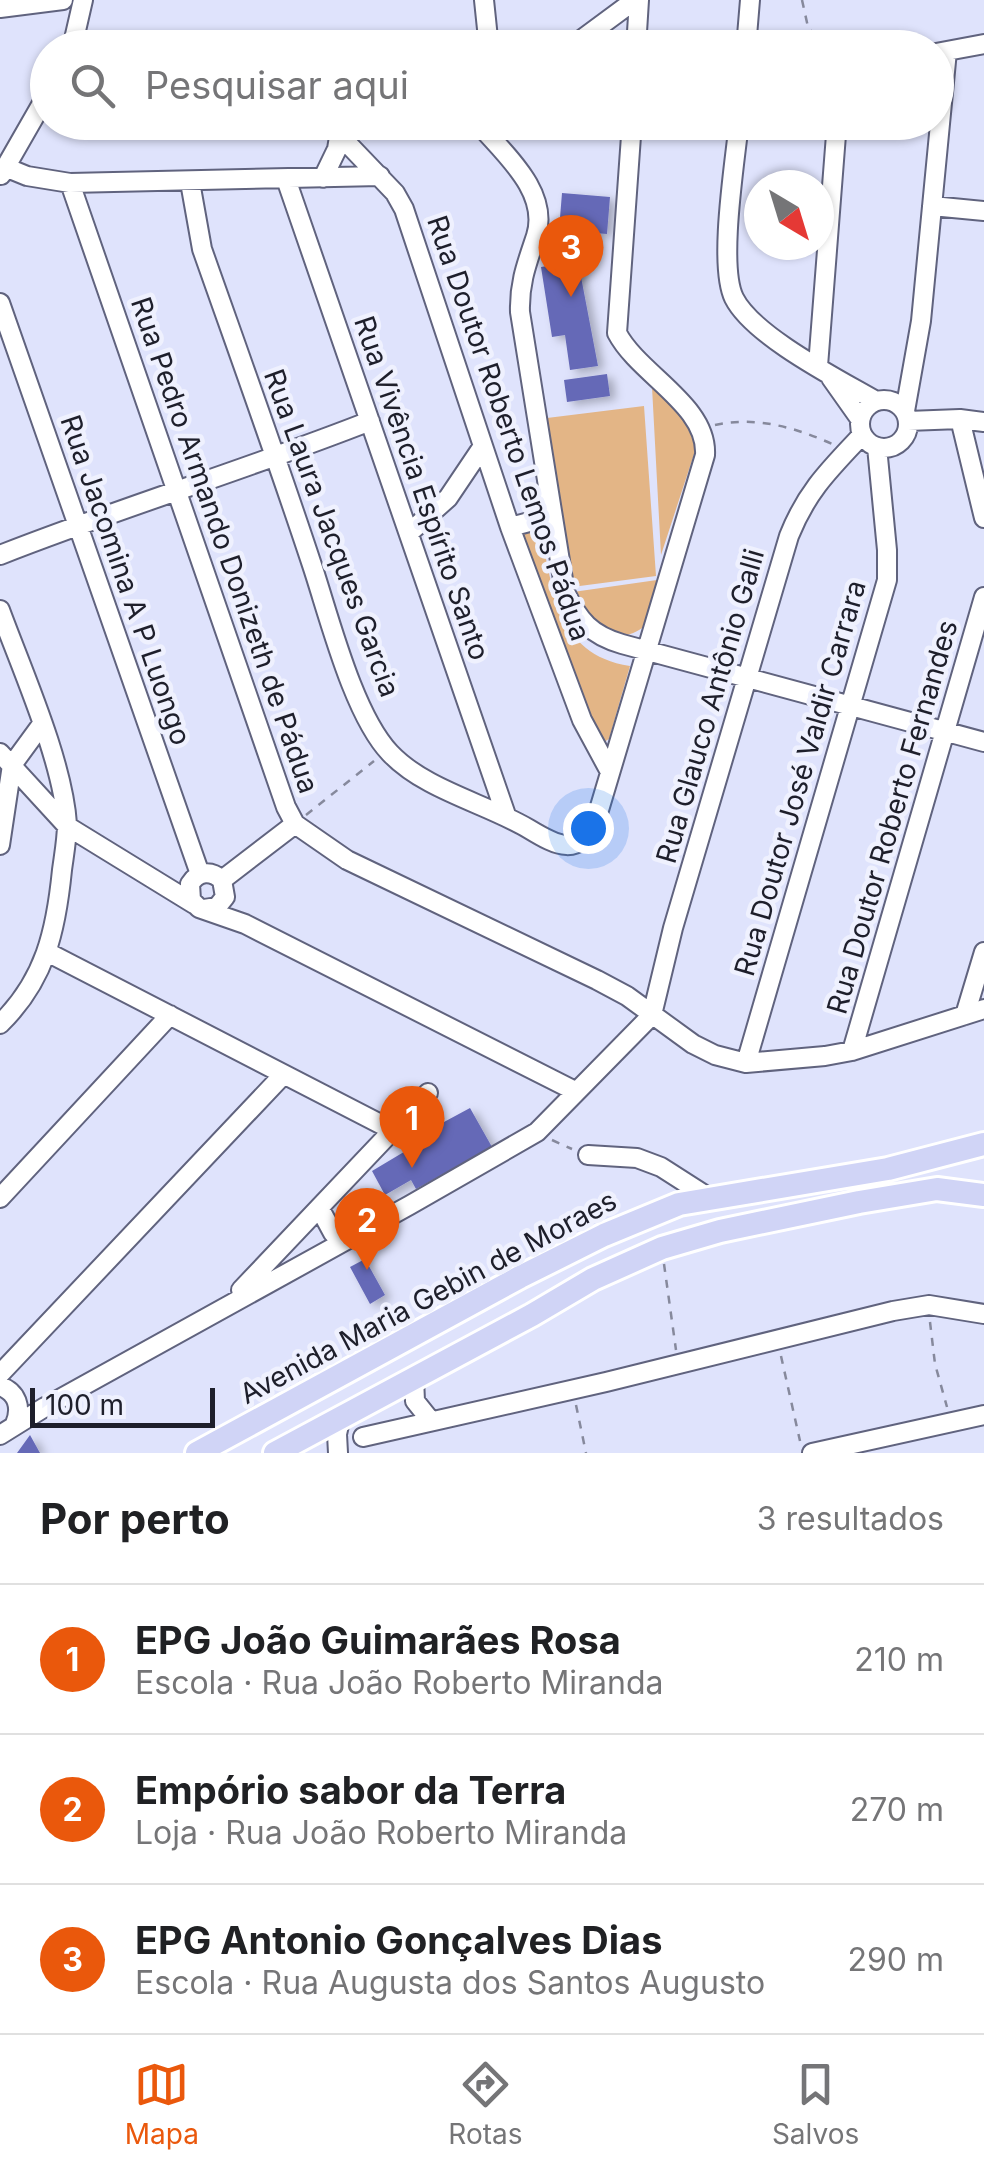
<!DOCTYPE html>
<html lang="pt">
<head>
<meta charset="utf-8">
<style>
  :root { --surface:#fff; --page:#f6f6f6; --text:#202124; --muted:#757577; --line:#e0e0e0; --accent:#ea580c }
  body { margin:0; font-family:Inter,sans-serif; background:var(--page); color:var(--text) }
  .compass { position:absolute; left:744px; top:170px; width:90px; height:90px; border-radius:50%; background:var(--surface); box-shadow:0 2px 8px #0004; rotate:142deg }
  .scale { position:absolute; left:30px; bottom:25px; width:185px; box-sizing:border-box; padding-left:10px; border:5px solid #1e1f2b; border-top:0; font-size:28px; line-height:35px; white-space:nowrap; color:#1e1f2b; -webkit-text-stroke:8px #eff1fe; paint-order:stroke }
  .you { position:absolute; left:588px; top:828px; width:35px; height:35px; margin:-25px; border:8px solid #fff; border-radius:50%; background:#1a73e8; box-shadow:0 0 0 15px #1a73e833 }
  .badge { display:grid; place-items:center; width:65px; height:65px; border-radius:50%; background:var(--accent); color:#fff; font-size:32px; font-weight:700 }
  .pin { position:absolute; translate:-50% -82px; filter:drop-shadow(0 2px 5px #0008) }
  .pin::after { content:''; position:absolute; top:52px; width:35px; height:30px; background:inherit; clip-path:polygon(0 0,100% 0,50% 100%) }
  .list { margin:0; padding:0; list-style:none }
  h2 { display:flex; justify-content:space-between; align-items:center; height:130px; margin:0; padding:0 40px; font-size:42px }
  h2 small { font-size:32px; font-weight:400; color:var(--muted) }
  .list li { display:grid; grid-template-columns:65px 1fr auto; gap:30px; align-items:center; box-sizing:border-box; height:150px; padding:0 40px; border-top:2px solid var(--line) }
  .list b { display:block; font-size:38px; white-space:nowrap }
  .list p { margin:0; font-size:32px; white-space:nowrap; color:var(--muted) }
  .list em { font-size:32px; font-style:normal; color:var(--muted) }
  .icon { flex:none; width:55px; height:55px; fill:none; stroke:currentColor; stroke-width:2; stroke-linecap:round; stroke-linejoin:round }
  .map { position:relative; flex:none; width:984px; height:1453px; overflow:hidden }
  .search { position:absolute; background:var(--surface); box-shadow:0 2px 8px #0004; left:30px; right:30px; top:30px; height:110px; display:flex; align-items:center; gap:25px; box-sizing:border-box; padding:0 35px; border-radius:55px; color:var(--muted); font-size:38px }
  .sheet { height:580px; background:var(--surface) }
  nav { display:flex; justify-content:space-around; align-items:center; box-sizing:border-box; height:140px; border-top:2px solid var(--line); background:var(--surface); font-size:28px; color:var(--muted) }
  nav a { display:grid; justify-items:center; gap:5px }
  nav .on { color:var(--accent) }
  .map>svg:first-child { display:block }
  .green { fill:#e3b586 }
  .building { fill:#6569b7; filter:url(#shadow) }
  .lines { fill:none; stroke-linecap:round; stroke-linejoin:round }
  .minor-casing { stroke:#60637e; stroke-width:22 }
  .major-casing { stroke:#fff; stroke-width:28 }
  .path { stroke:#86899c; stroke-width:2.5; stroke-dasharray:8 8; stroke-linecap:butt }
  .minor { stroke:#fff; stroke-width:18 }
  .major { stroke:#d0d4f6; stroke-width:22 }
  .labels { text-anchor:middle; stroke-width:9; stroke-linejoin:round; paint-order:stroke }
  .street-label { font-size:28px; fill:#1e1f2b; stroke:#eff1fe }
</style>
</head>
<body>
<div class="map">
<svg width="984" height="1453" viewBox="0 0 984 1453">
  <defs>
    <filter id="shadow"><feDropShadow dx="6" dy="3.5" stdDeviation="5" flood-color="#0004"/></filter>
  </defs>
  <rect width="100%" height="100%" fill="#dfe3fc"/>
  <path class="green" d="M652,387l29,23 16,35 -36,110z
    M644,406l12,170 -84,11 -25,-169z
    M539,526c15,62 15,128 91,140l-21,73 -5,3 -5,-2 -7,-14 -72,-195z
    M657,580l-11,45c-34,28 -57,-7 -73,-33z"/>
  <path class="building" d="M562,193l48,4 -3,37 -48,-4z
    M578,261l20,105 -28,4 -5,-35 -13,2 -11,-70z
    M607,374l3,22 -43,6 -3,-22z
    M470,1108l22,39 -76,42 -5,-9 -26,15 -13,-24 62,-37 -3,-5z
    M365,1259l20,36 -15,9 -20,-37z
    M30,1435l10,18h-23z"/>
  <g class="lines">
    <defs>
      <path id="minor" d="M484,0l5,48
        M0,8l63,-8
        M72,48l11,-48
        M570,48l65,-48
        M636,48l3,-48
        M746,48l4,-48
        M936,53l48,-9
        M327,122l68,71 9,16 106,318 72,193 27,50
        M477,122c26,31 73,69 59,114 -9,27 -17,47 -16,76l45,280c14,29 26,43 57,52l362,98
        M739,122c-4,40 -21,143 -5,176 19,38 104,81 142,103
        M5,167l22,9 43,7 310,-7
        M1,175l47,-82
        M323,178l14,-29 2,-12
        M286,179l220,636
        M190,182l12,67c37,105 75,210 110,316 17,51 41,149 78,188 35,37 95,50 139,76 28,17 50,29 67,-9l109,-365c3,-50 -66,-80 -88,-122l15,-211
        M70,183l216,624 9,17 52,36 250,120 30,16 66,48 22,11 31,8 79,-7 27,-5 132,-42
        M932,206l52,5
        M0,303l200,571
        M818,366l19,-244
        M831,378l29,41
        M860 424a24 24 0 1 1 48 0a24 24 0 1 1-48 0Z
        M905,411l16,-90 26,-270
        M960,419l24,99
        M908,421l52,-2 24,3
        M510,527l42,-11
        M410,532l38,-34 35,-52
        M0,555c122,-48 248,-86 370,-134
        M0,610c22,60 63,151 67,214 0,15 -3,31 -5,46 -6,61 -17,110 -62,154
        M0,753l67,73 127,78
        M0,845l12,-80 30,-41
        M222,880l73,-56
        M204,909l13,-2 8,-10 -3,-17c-11,-10 -24,-9 -32,4l1,16 8,8 46,16 330,167
        M47,952l345,178
        M965,1015l19,-63
        M852,1051l132,-454
        M746,1063l141,-483v-30l-10,-103
        M588,1155l49,3 24,9 50,32
        M0,1198l170,-183
        M320,1209l13,24 9,8
        M241,1290l187,-197
        M0,1374l283,-299
        M414,1378l1,23 16,20
        M0,1386c17,6 22,21 15,38
        M0,1435l45,-28 365,-202 127,-73 115,-117 21,-87 116,-392c18,-45 40,-66 73,-101
        M363,1437l243,-55 287,-71 36,-6 55,9
        M338,1453l-1,-19 4,-18
        M812,1453l172,-38"/>
      <path id="major" d="M197,1453l323,-176 84,-42 75,-31 209,-35 96,-25
        M275,1453l257,-138 61,-36 69,-31 58,-17 139,-29 78,-13 47,6"/>
    </defs>
    <use href="#minor" class="minor-casing"/>
    <use href="#major" class="major-casing"/>
    <path class="path" d="M802,0l6,27 18,21
      M715,425c39,-9 80,2 117,19
      M306,815l68,-54
      M552,1140l20,9
      M664,1264l12,86
      M930,1322l5,42 12,43
      M781,1356l19,85
      M576,1405l10,48"/>
    <use href="#minor" class="minor"/>
    <use href="#major" class="major"/>
  </g>
  <g class="labels">
    <g class="street-label">
      <text transform="translate(509 428) rotate(71)" y="10">Rua Doutor Roberto Lemos Pádua</text>
      <text transform="translate(422 488) rotate(71)" y="10">Rua Vivência Espírito Santo</text>
      <text transform="translate(332 533) rotate(70)" y="10">Rua Laura Jacques Garcia</text>
      <text transform="translate(225 545) rotate(71)" y="10">Rua Pedro Armando Donizeth de Pádua</text>
      <text transform="translate(126 580) rotate(71)" y="10">Rua Jacomina A P Luongo</text>
      <text transform="translate(710 706) rotate(-74)" y="10">Rua Glauco Antônio Galli</text>
      <text transform="translate(800 778) rotate(-74)" y="10">Rua Doutor José Valdir Carrara</text>
      <text transform="translate(892 817) rotate(-74)" y="10">Rua Doutor Roberto Fernandes</text>
      <text transform="translate(428 1297) rotate(-28)" y="10">Avenida Maria Gebin de Moraes</text>
    </g>
  </g>
</svg>
<svg class="compass" viewBox="-18 -18 36 36"><path d="M0-13l5 13h-10z" fill="#e53935"/><path d="M0 13l5-13h-10z" fill="#757577"/></svg>
<div class="scale">100 m</div>
<div class="you"></div>
<div class="pin badge" style="left:412px;top:1168px">1</div>
<div class="pin badge" style="left:367px;top:1270px">2</div>
<div class="pin badge" style="left:571px;top:297px">3</div>
<div class="search"><svg class="icon" aria-label="search" viewBox="0 0 24 24"><circle cx="10" cy="10" r="6"/><path d="M15 15l6 6"/></svg>Pesquisar aqui</div>
</div>
<section class="sheet">
<h2>Por perto<small>3 resultados</small></h2>
<ul class="list">
<li><span class="badge">1</span><div><b>EPG João Guimarães Rosa</b><p>Escola · Rua João Roberto Miranda</p></div><em>210 m</em></li>
<li><span class="badge">2</span><div><b>Empório sabor da Terra</b><p>Loja · Rua João Roberto Miranda</p></div><em>270 m</em></li>
<li><span class="badge">3</span><div><b>EPG Antonio Gonçalves Dias</b><p>Escola · Rua Augusta dos Santos Augusto</p></div><em>290 m</em></li>
</ul>
</section>
<nav>
<a class="on"><svg class="icon" aria-label="map" viewBox="0 0 24 24"><path d="M3 6l6-2 6 2 6-2v14l-6 2-6-2-6 2zM9 4v14M15 6v14"/></svg>Mapa</a>
<a><svg class="icon" aria-label="directions" viewBox="0 0 24 24"><path d="M12 3l9 9-9 9-9-9zM9 14v-3h6M13 9l2 2-2 2"/></svg>Rotas</a>
<a><svg class="icon" aria-label="saved" viewBox="0 0 24 24"><path d="M7 4h10v16l-5-4-5 4z"/></svg>Salvos</a>
</nav>
</body>
</html>
